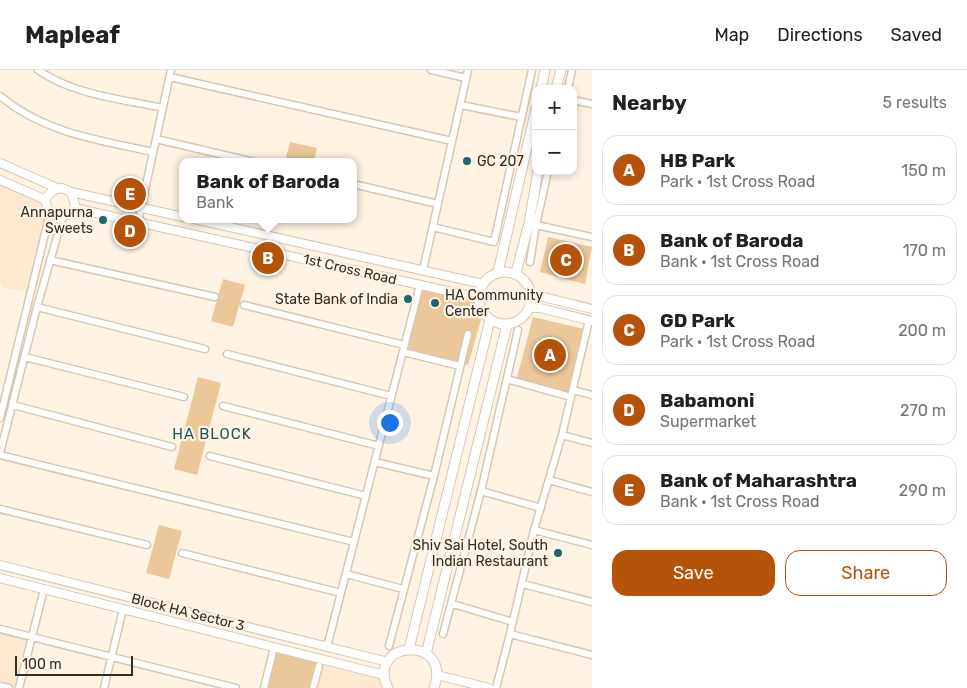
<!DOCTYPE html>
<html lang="en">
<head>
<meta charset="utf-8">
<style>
  :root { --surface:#fff; --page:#f2f2f2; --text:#202124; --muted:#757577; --line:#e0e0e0; --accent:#b45309 }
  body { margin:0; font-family:Rubik,sans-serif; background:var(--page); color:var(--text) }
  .controls { position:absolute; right:15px; top:15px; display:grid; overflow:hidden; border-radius:10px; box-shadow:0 2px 8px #0003 }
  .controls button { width:45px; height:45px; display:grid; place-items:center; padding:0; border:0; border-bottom:1px solid var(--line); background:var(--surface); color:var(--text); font:25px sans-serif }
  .scale { position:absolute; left:15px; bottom:12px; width:118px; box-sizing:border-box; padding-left:5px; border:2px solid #332d26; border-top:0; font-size:14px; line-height:18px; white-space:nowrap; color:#332d26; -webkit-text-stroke:4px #fff3e4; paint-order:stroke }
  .you { position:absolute; left:389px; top:352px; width:18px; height:18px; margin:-12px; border:4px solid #fff; border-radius:50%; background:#1a73e8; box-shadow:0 0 0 8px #1a73e833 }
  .badge { display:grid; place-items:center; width:32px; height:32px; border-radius:50%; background:var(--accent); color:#fff; font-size:16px; font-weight:700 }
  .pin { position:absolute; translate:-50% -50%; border:2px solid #fff; box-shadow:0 1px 5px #0006 }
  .popup { position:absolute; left:179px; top:88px; width:178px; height:65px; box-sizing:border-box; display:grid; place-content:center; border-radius:10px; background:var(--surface); filter:drop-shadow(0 1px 4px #0005); font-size:16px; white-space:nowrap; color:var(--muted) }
  .popup b { font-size:19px; color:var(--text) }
  .popup::after { content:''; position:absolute; left:50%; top:100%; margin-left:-10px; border:10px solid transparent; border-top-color:var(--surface) }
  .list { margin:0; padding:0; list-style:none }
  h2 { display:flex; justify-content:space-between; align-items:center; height:65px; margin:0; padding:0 20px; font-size:21px }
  h2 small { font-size:16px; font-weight:400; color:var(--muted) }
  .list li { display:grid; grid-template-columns:32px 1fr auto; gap:15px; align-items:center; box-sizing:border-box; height:70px; margin:0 10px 10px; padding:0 10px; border:1px solid var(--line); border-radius:15px }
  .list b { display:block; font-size:19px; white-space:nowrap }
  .list p { margin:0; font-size:16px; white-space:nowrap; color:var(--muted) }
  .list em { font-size:16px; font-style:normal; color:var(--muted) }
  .actions { display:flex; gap:10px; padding:15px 20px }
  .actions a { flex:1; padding:11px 0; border:1px solid var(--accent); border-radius:15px; text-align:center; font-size:18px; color:var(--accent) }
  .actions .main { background:var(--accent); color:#fff }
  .map { position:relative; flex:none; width:592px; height:618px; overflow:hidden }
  header { display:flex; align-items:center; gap:30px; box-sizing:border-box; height:70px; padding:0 25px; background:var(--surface); border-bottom:1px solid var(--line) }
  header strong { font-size:24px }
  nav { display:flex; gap:28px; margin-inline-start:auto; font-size:18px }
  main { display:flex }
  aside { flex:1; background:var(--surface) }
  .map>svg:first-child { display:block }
  .built { fill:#fde9d0 }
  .green { fill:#ebc79a }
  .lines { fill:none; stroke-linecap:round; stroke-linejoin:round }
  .minor-casing { stroke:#d6c7b5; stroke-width:9 }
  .tertiary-casing { stroke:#d6c7b5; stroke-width:10 }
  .secondary-casing { stroke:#d6c7b5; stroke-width:11 }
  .minor { stroke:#fff; stroke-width:6 }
  .tertiary { stroke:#fff; stroke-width:8 }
  .secondary { stroke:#fff; stroke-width:9 }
  .poi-dot { fill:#1a676d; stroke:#fff3e4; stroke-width:2 }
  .labels { text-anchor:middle; stroke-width:4.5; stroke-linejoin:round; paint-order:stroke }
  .poi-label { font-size:14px; fill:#332d26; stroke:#fff3e4; text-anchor:end }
  .street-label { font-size:14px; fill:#332d26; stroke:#fff3e4 }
  .neighbourhood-label { font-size:15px; letter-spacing:1px; fill:#1c575c; stroke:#fff3e4 }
</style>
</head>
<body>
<header>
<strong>Mapleaf</strong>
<nav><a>Map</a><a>Directions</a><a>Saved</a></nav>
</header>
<main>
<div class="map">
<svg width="592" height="618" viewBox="0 0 592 618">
  <rect width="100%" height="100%" fill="#fff3e4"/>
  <path class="built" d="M0,112l42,19 5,13 -21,77 -20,-2 -6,-9z
    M0,563l29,7 -12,48 -17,-4z
    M321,592l60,16 4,10h-71z"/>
  <path class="green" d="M290,72l27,6 -3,14h-29z
    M548,167l44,10 -7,37 -45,-12z
    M223,209l22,6 -12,42 -22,-6z
    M421,218l52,12 8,20 -13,45 -63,-16z
    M533,247l51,12 -16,65 -52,-13z
    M198,307l23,6 -24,92 -23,-6z
    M159,455l23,6 -13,48 -23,-6z
    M277,581l44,11 -7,26h-46z"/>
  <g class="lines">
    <defs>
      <path id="minor" d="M38,0c36,25 83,29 125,38
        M431,0l35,8
        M170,7l282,64
        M568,19l4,-19
        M0,26c44,37 99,44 153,56
        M573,30l19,4
        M461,35l60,12
        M156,69l98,23
        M353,114l85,20
        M138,152l33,-152
        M536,155l56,12
        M433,157l61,15 38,-172
        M50,190l165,37
        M530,192l6,-37 12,-54
        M423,200l45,-200
        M244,235l160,40
        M37,237l168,42
        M589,250l-27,115 -28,95 -24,104 82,21
        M403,282l57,14
        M227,284l164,42
        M25,287l159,40
        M507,309l64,18
        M573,320l19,5
        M13,335l159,42
        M223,336l156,40
        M0,348l50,-205
        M562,365l30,8
        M0,383l37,-146 26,-91
        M0,385l354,87
        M210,386l156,40
        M375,392l59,14
        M549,410l43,12
        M481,421l37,-161
        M0,439l147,36
        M534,460l58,15
        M182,483l159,40
        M346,504l57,15
        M523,514l69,18
        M453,534l60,18
        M0,559l236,59
        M443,564l38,-143 60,17
        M389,576l45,-170 34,-142
        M327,577l93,-362
        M0,616l9,2
        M19,618l25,-99
        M104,618l19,-79
        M264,618l10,-41
        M313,618l6,-22
        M496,618l14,-54"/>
      <path id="tertiary" d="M0,93l57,25
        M0,110l46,20
        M71,122l4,13c-7,19 -31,12 -29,-7l7,-8 9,-2 9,4 112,25
        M74,138l405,90
        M194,149l289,65
        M531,224l61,15
        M529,238h11l52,13
        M0,495l388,97
        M0,508l384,97
        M437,605l52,13"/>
      <path id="secondary" d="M541,19l4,-19
        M556,19l5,-19
        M479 228a26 26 0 1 1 52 0a26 26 0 1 1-52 0Z
        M498,202l38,-163
        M516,203l13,-50 9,-52
        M409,579l81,-329
        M426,584l81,-329
        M388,618c-23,-48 65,-54 46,0"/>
    </defs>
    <use href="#minor" class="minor-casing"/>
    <use href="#tertiary" class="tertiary-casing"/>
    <use href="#secondary" class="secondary-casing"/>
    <use href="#minor" class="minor"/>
    <use href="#tertiary" class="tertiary"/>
    <use href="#secondary" class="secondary"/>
  </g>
  <g class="poi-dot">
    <circle cx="467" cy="91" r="5"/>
    <circle cx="103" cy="150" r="5"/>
    <circle cx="408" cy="229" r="5"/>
    <circle cx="435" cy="233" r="5"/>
    <circle cx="558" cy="483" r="5"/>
  </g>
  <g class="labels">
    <g class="poi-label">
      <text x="477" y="96" text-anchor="start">GC 207</text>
      <text x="93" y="147">Annapurna<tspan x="93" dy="16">Sweets</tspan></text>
      <text x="445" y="230" text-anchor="start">HA Community<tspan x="445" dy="16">Center</tspan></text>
      <text x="398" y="234">State Bank of India</text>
      <text x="548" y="480">Shiv Sai Hotel, South<tspan x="548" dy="16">Indian Restaurant</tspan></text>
    </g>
    <g class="street-label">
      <text transform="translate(350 199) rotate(13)" y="5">1st Cross Road</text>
      <text transform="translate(188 542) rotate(14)" y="5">Block HA Sector 3</text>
    </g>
    <g class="neighbourhood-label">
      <text x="212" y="369">HA BLOCK</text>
    </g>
  </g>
</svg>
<div class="controls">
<button>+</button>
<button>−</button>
</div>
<div class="scale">100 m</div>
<div class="you"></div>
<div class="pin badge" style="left:550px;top:285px">A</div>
<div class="pin badge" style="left:268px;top:188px">B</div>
<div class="popup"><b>Bank of Baroda</b>Bank</div>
<div class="pin badge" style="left:566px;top:190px">C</div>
<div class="pin badge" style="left:130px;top:161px">D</div>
<div class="pin badge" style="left:130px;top:124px">E</div>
</div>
<aside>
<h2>Nearby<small>5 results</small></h2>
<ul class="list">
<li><span class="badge">A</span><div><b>HB Park</b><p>Park · 1st Cross Road</p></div><em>150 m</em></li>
<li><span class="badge">B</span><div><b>Bank of Baroda</b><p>Bank · 1st Cross Road</p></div><em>170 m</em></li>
<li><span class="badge">C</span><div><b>GD Park</b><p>Park · 1st Cross Road</p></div><em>200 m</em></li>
<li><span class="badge">D</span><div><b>Babamoni</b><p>Supermarket</p></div><em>270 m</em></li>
<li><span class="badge">E</span><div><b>Bank of Maharashtra</b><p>Bank · 1st Cross Road</p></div><em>290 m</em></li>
</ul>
<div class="actions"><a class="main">Save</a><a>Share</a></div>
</aside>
</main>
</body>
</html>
